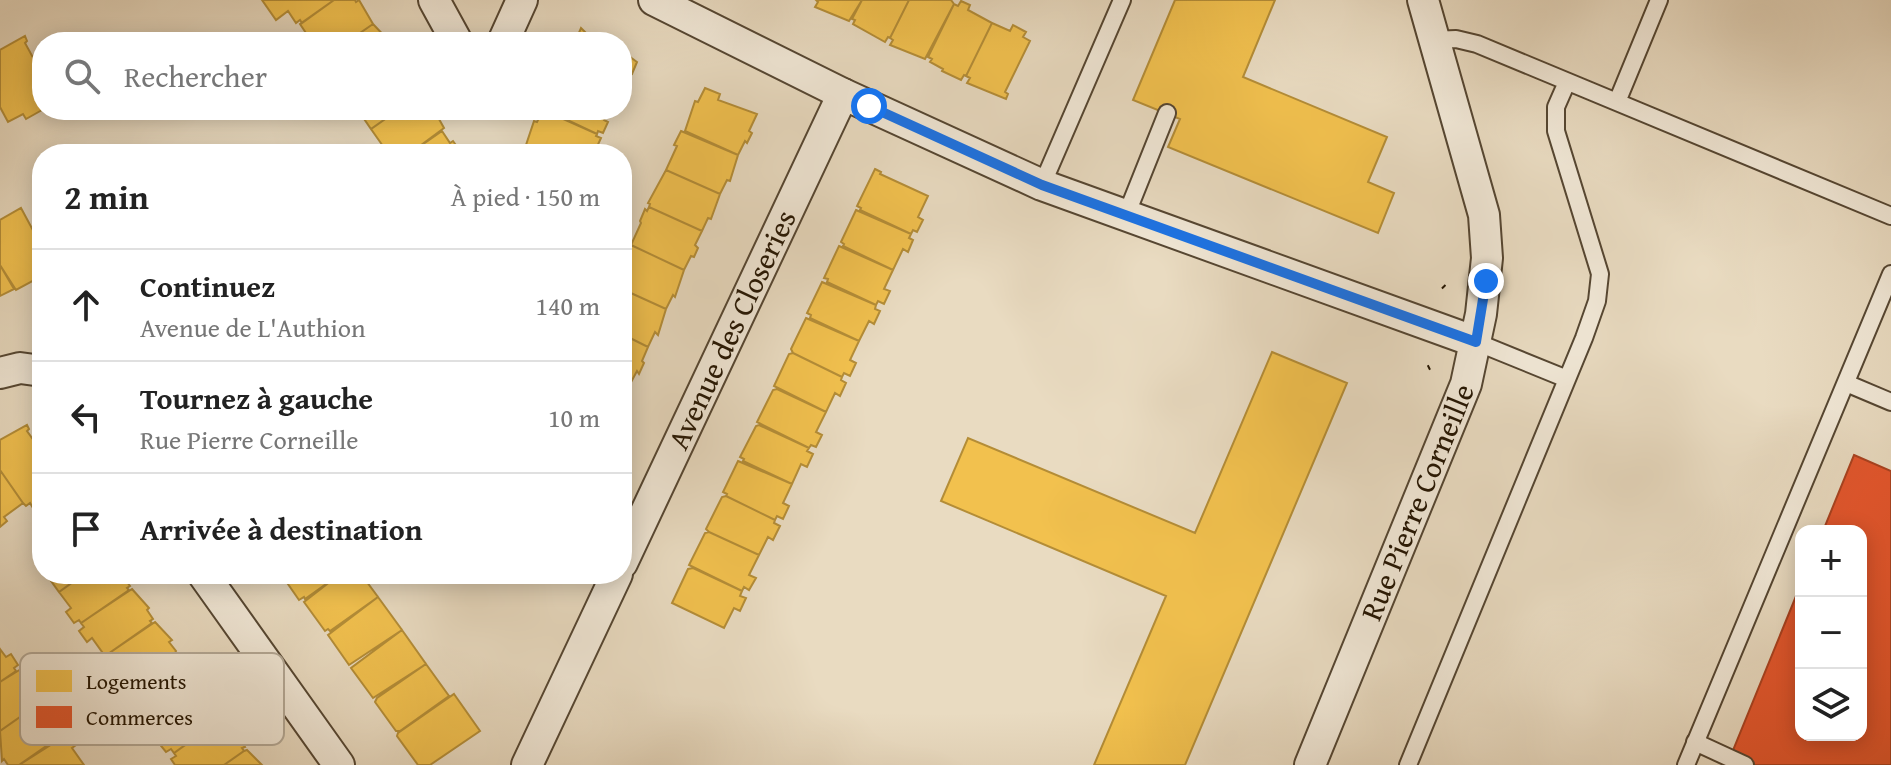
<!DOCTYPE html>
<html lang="fr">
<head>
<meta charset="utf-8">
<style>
  :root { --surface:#fff; --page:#f6f6f6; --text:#222; --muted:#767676; --line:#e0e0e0 }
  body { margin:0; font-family:"Gentium Book Plus",serif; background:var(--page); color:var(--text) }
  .controls { position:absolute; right:24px; bottom:24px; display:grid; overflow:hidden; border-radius:16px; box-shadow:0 4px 20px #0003 }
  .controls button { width:72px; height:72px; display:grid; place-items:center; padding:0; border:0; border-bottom:2px solid var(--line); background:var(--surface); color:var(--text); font:40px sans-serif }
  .stop { position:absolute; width:24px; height:24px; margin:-18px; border:6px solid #1a73e8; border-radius:50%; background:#fff }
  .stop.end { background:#1a73e8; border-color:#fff; box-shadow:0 2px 8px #0008 }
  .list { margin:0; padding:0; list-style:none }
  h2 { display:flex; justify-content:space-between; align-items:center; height:104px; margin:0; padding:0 32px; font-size:34px }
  h2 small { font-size:26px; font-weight:400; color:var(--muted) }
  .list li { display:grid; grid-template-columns:52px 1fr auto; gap:24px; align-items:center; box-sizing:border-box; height:112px; padding:0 32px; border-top:2px solid var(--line) }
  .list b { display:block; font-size:30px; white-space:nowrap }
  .list p { margin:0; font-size:26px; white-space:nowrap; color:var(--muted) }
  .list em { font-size:26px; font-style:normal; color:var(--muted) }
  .icon { flex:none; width:44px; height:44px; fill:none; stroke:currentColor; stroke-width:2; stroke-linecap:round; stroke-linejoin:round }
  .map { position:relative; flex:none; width:1891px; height:765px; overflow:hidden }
  .search { position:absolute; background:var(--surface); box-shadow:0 4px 20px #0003; left:32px; top:32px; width:600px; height:88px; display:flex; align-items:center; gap:20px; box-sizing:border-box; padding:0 28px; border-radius:32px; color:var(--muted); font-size:30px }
  .panel { position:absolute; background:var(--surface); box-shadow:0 4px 20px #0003; left:32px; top:144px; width:600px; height:440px; border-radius:32px }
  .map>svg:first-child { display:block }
  .homes { fill:#f2c14e; stroke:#b48d37; stroke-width:2 }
  .shops { fill:#e4572e; stroke:#aa4321; stroke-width:2 }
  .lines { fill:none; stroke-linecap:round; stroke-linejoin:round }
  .service-casing { stroke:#554632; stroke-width:20 }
  .minor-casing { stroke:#554632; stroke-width:34 }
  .path { stroke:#241502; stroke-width:5; stroke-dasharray:2 4; stroke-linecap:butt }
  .service { stroke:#f1e8d7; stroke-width:16 }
  .minor { stroke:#f1e8d7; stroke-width:30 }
  .route { stroke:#1a73e8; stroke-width:10 }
  .labels { text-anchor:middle; stroke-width:8; stroke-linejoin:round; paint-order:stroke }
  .street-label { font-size:30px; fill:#241502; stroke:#f1e8d7 }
  .key { fill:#f1e8d7; stroke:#b4a997; stroke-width:2 }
  .key-label { font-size:22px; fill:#241502 }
</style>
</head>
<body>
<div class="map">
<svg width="1891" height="765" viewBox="0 0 1891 765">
  <rect width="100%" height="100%" fill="#e9dbc1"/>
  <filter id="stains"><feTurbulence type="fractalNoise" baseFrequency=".0025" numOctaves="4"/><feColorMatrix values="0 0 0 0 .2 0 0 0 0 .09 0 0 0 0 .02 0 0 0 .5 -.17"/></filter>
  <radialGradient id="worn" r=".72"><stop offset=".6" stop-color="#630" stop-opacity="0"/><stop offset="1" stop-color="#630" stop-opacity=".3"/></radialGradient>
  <path class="homes" d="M262,0h72l-32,23 -2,-3 -4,3 -8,-12 -12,9z
    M334,0h21l1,2 3,-2 14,24 -26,18h-35l-12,-18z
    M862,0l-13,21 -34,-14 3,-5 -2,-2z
    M862,0h47l-19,38 -2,-1 -3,5 -32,-18 2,-4 -3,-1z
    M909,0h42l3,4 -29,55 -35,-14 3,-5 -3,-2z
    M1175,0h100l-32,77 144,60 -19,45 26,11 -16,40 -210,-86 12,-28 -47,-19z
    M961,1l9,4 -2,5 24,13 -26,53 -2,-1 -3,5 -19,-9 1,-2 -13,-7 2,-3 -4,-2 26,-53 4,2z
    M992,23l18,8 3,-6 13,7 -3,5 7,4 -25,51 3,2 -2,5 -39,-16 3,-5 -4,-2z
    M373,24l17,18h-43z
    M581,28l5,5 18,9h-29z
    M25,36l2,5 -2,2 17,31v36l-16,9 -3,-5 -15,8 -8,-15v-57z
    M622,51l15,11 -5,12 -6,-2 -4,10z
    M705,88l15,6 -2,6 39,14 -8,17 3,2 -5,10 -2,-2 -7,14 -53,-24 10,-30 3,1z
    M358,110h40l-27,19z
    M398,110h36l10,18 -35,26h-26l-2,-2 4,-3 -14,-20z
    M543,110l54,24 -1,2 5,2 -6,13 -5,-3 -3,6h-49l-13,-6 9,-27 3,1z
    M546,110h62l-4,10 4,2 -5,11 -5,-2 -1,3z
    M442,131l8,12 3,-2 7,10 -1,3h-50z
    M681,131l57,24 -8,26 -3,-1 -7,14 -54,-24 11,-24 -3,-1z
    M875,169l6,3 -1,2 48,22 -10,21 5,3 -6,12 -4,-2 -2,4 -51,-24 1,-2 -4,-2z
    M666,170l54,24 -9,25 -3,-1 -6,13 -53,-24 1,-3 -2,-1z
    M649,207l53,24 -7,14 3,3 -4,9 -3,-1 -7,14 -53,-25 10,-22 -1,-2 5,-12 2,2z
    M21,208l21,39v29l-26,14 -16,-25v-45z
    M856,210l55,24 -2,4 4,2 -5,12 -5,-3 -10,21 -50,-24 1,-2 -3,-2z
    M631,245l53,25 -9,27 -2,-2 -7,14 -44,-20v-25z
    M839,246l54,24 -9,19 6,2 -6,13 -6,-3 -2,4 -49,-23 1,-3 -4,-1z
    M0,265l14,24 -14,7z
    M822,282l54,23 -1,4 5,2 -6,13 -5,-3 -10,20 -49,-23 1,-3 -4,-2z
    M622,289l44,20 -8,26 -3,-3 -7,15 -26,-13z
    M806,318l53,23 -9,19 6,3 -6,13 -6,-3 -2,4 -49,-24 -2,-4z
    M622,334l26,13 -6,14 2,2 -5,11 -2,-3 -8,15 -7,-3z
    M1272,352l75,31 -162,382h-91l72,-169 -225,-95 27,-63 227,95z
    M793,353l49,24 -1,3 5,3 -6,13 -5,-3 -9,19 -52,-26 15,-32z
    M777,389l49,23 -10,20 6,3 -6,12 -5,-2 -2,3 -52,-26 16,-32z
    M27,425l2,4 -2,2 15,21v49l-9,7 -3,-5 -4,3 -3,-3 -23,-33v-30z
    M759,425l50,23 -2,3 6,3 -6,13 -6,-3 -9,20 -49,-23 1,-2 -4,-2 16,-31z
    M738,461l54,23 -9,19 6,3 -6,13 -6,-3 -2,4 -49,-24 1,-2 -4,-2z
    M0,470l23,33 -19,14 3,4 -7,6z
    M726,496l49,24 -1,3 6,3 -7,14 -5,-3 -9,18 -50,-23 -3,-3 16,-32z
    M709,532l50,23 -10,20 7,3 -7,12 -5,-3 -2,4 -53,-26 16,-32z
    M693,568l49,23 -2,5 6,2 -6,13 -6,-3 -10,20 -52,-25 16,-34z
    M46,574h38l-25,18z
    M84,574h41l-1,4 6,8 -3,2 2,2 -48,33 -2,-3 -5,3 -8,-11 5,-4 -12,-16z
    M281,574h59l-35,25 -1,-2 -5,3z
    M340,574h21l17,23 -48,34 -2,-2 -3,2 -21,-29z
    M132,589l17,19 -2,2 6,9 -3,2 2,2 -47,33 -13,-18 -5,4 -8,-11 5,-4 -3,-4z
    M378,597l24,33 -53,35 -21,-30z
    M155,622l17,18 -3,2 7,9 -2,3 -47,34 -2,-3 -5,3 -8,-12 5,-3 -12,-17z
    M402,630l24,34 -53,34 -22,-30z
    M0,649l6,8 5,-3 7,11 -4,3 2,3 -16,11z
    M426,664l23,32 -49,35h-4l-21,-29 2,-4z
    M21,669l8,12 -4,3 15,19 -40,28v-49z
    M202,686l16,18 -2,2 6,9 -3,2 2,2 -47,34 -3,-4 -5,3 -9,-11 6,-4 -13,-17z
    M454,694l26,37 -50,34h-12l-21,-29 1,-3z
    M40,703l13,18 4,-2 8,11 -5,2 2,3 -43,30h-11l-4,-6 -2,2 -2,-30z
    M224,718l6,8 3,-2 8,12 -2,2 6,9 -3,1 2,3 -20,14h-49l-4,-6 5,-3 -2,-3z
    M68,734l8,11 -4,3 12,17h-65z
    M247,750l15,15h-38l20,-14z"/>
  <path class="shops" d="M1854,455l37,16v294h-164l74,-181v151h60v-204h-38z"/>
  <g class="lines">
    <defs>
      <path id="service" d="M1432,40l24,-1 21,5 414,172
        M1617,102l42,-102
        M1042,185l80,-185
        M1127,213l40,-100
        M1476,342l91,37
        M1846,383l45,19
        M1695,742l50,23
        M1408,765l176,-427 13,-37 3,-27 -44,-143v-24l11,-25
        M1686,765l205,-491"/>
      <g id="minor">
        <path d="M434,0l23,42"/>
        <path d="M654,0l189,94 199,91 434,157"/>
        <path d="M503,42l19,-42"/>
        <path d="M0,373l20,-5 22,3"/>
        <path id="s1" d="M622,563l221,-469"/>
        <path d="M203,574l136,191"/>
        <path d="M527,765l90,-191"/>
        <path id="s2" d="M1310,765l156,-381 15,-70 6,-56 -3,-43 -61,-215"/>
      </g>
    </defs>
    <use href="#service" class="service-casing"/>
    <use href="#minor" class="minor-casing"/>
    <path class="path" d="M1443,286l2,2
      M1428,368l4,-2"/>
    <use href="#service" class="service"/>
    <use href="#minor" class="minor"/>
  </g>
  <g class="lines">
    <path class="route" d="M869,106l173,79 434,157 10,-61"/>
  </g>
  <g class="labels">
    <g class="street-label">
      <text dy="10" stroke="none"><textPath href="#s1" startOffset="258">Avenue des Closeries</textPath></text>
      <text dy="10" stroke="none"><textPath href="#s2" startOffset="284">Rue Pierre Corneille</textPath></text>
    </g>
  </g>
  <rect x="20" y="653" width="264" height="92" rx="12" class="key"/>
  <rect x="36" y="670" width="36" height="22" fill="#f2c14e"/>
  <rect x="36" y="706" width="36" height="22" fill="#e4572e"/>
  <g class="key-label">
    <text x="86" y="689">Logements</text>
    <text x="86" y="725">Commerces</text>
  </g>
  <rect width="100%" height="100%" filter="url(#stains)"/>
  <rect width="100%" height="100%" fill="url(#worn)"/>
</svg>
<div class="controls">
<button>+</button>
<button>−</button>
<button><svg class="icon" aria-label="layers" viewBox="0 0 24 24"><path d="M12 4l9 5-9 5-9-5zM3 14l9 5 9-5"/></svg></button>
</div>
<div class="stop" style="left:869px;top:106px"></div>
<div class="stop end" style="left:1486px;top:281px"></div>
<div class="search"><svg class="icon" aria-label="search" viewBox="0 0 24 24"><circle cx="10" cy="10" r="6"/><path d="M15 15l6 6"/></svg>Rechercher</div>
<section class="panel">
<h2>2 min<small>À pied · 150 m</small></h2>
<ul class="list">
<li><svg class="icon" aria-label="ahead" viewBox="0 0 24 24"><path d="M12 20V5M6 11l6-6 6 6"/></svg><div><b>Continuez</b><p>Avenue de L'Authion</p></div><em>140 m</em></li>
<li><svg class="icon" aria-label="left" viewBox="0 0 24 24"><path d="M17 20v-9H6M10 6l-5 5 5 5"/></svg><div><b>Tournez à gauche</b><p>Rue Pierre Corneille</p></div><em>10 m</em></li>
<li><svg class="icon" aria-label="arrive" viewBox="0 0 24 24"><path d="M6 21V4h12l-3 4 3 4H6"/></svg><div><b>Arrivée à destination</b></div></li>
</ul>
</section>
</div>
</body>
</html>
